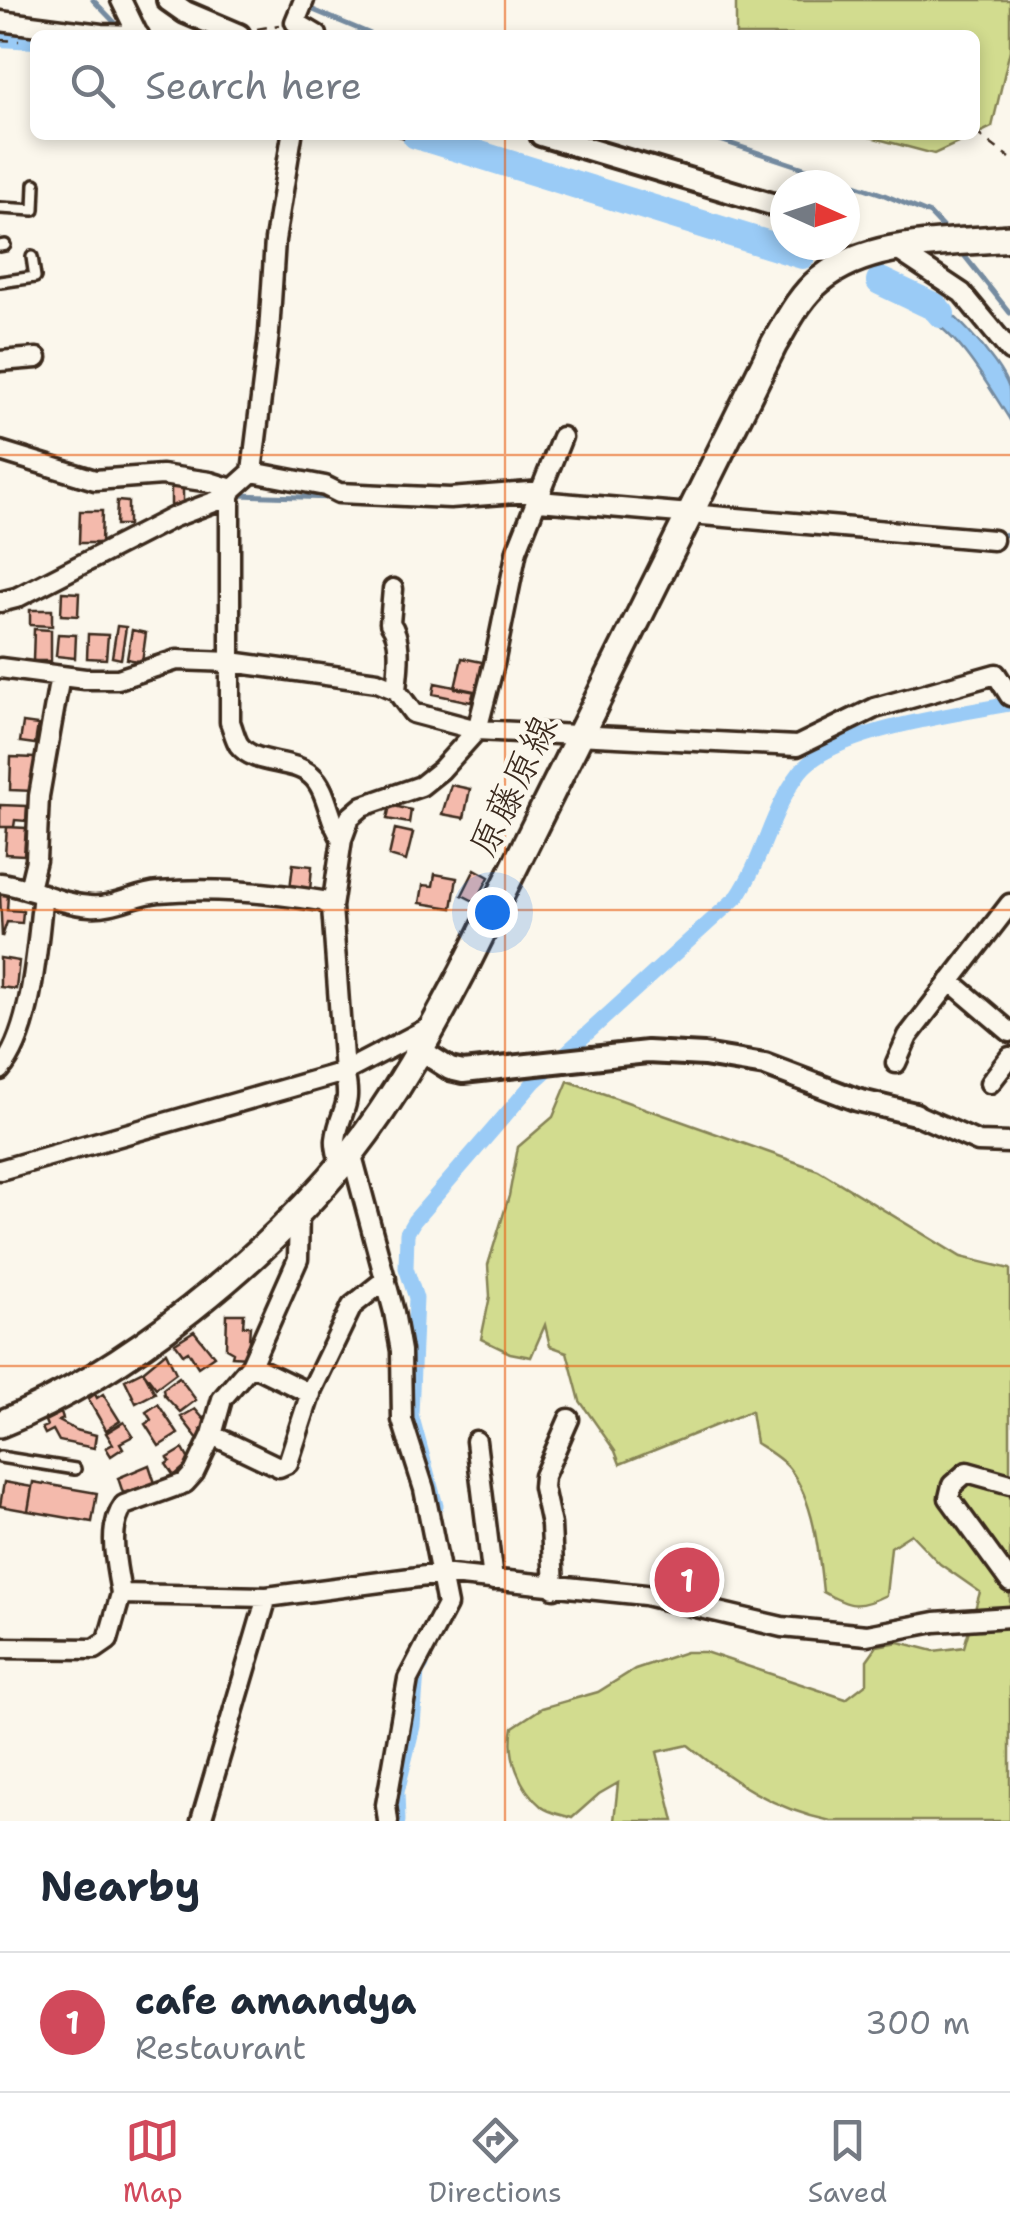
<!DOCTYPE html>
<html lang="en">
<head>
<meta charset="utf-8">
<style>
  :root { --surface:#fff; --page:#f6f6f7; --text:#1f2937; --muted:#747a83; --line:#e0e1e3; --accent:#d1495b }
  body { margin:0; font-family:"Shantell Sans","Klee One",sans-serif; background:var(--page); color:var(--text) }
  .compass { position:absolute; left:770px; top:170px; width:90px; height:90px; border-radius:50%; background:var(--surface); box-shadow:0 5px 15px #0003; rotate:93deg }
  .you { position:absolute; left:492px; top:912px; width:35px; height:35px; margin:-25px; border:8px solid #fff; border-radius:50%; background:#1a73e8; box-shadow:0 0 0 15px #1a73e833 }
  .badge { display:grid; place-items:center; width:65px; height:65px; border-radius:50%; background:var(--accent); color:#fff; font-size:32px; font-weight:700 }
  .pin { position:absolute; translate:-50% -50%; border:5px solid #fff; box-shadow:0 2px 10px #0006 }
  .list { margin:0; padding:0; list-style:none }
  h2 { display:flex; justify-content:space-between; align-items:center; height:130px; margin:0; padding:0 40px; font-size:42px }
  h2 small { font-size:32px; font-weight:400; color:var(--muted) }
  .list li { display:grid; grid-template-columns:65px 1fr auto; gap:30px; align-items:center; box-sizing:border-box; height:140px; padding:0 40px; border-top:2px solid var(--line) }
  .list b { display:block; font-size:38px; white-space:nowrap }
  .list p { margin:0; font-size:32px; white-space:nowrap; color:var(--muted) }
  .list em { font-size:32px; font-style:normal; color:var(--muted) }
  .icon { flex:none; width:55px; height:55px; fill:none; stroke:currentColor; stroke-width:2; stroke-linecap:round; stroke-linejoin:round }
  .map { position:relative; flex:none; width:1010px; height:1821px; overflow:hidden }
  .search { position:absolute; background:var(--surface); box-shadow:0 5px 15px #0003; left:30px; right:30px; top:30px; height:110px; display:flex; align-items:center; gap:25px; box-sizing:border-box; padding:0 35px; border-radius:15px; color:var(--muted); font-size:38px }
  .sheet { height:270px; background:var(--surface) }
  nav { display:flex; justify-content:space-around; align-items:center; box-sizing:border-box; height:140px; border-top:2px solid var(--line); background:var(--surface); font-size:28px; color:var(--muted) }
  nav a { display:grid; justify-items:center; gap:5px }
  nav .on { color:var(--accent) }
  .map>svg:first-child { display:block }
  .green { fill:#d2dc8f; stroke:#868356; stroke-width:2.5 }
  .water { fill:#9acbf6; stroke:#748ba0; stroke-width:2.5 }
  .lines { fill:none; stroke-linecap:round; stroke-linejoin:round }
  .stream { stroke:#748ba0; stroke-width:5 }
  .canal { stroke:#9acbf6; stroke-width:15 }
  .river { stroke:#9acbf6; stroke-width:28 }
  .building { fill:#f4baac; stroke:#3b2a1e; stroke-width:2.5 }
  .service-casing { stroke:#3b2a1e; stroke-width:16 }
  .minor-casing { stroke:#3b2a1e; stroke-width:25 }
  .tertiary-casing { stroke:#3b2a1e; stroke-width:28 }
  .secondary-casing { stroke:#3b2a1e; stroke-width:32 }
  .path { stroke:#3b2a1e; stroke-width:2.5; stroke-dasharray:10 8; stroke-linecap:butt }
  .service { stroke:#fbf7ec; stroke-width:9 }
  .minor { stroke:#fbf7ec; stroke-width:18 }
  .tertiary { stroke:#fbf7ec; stroke-width:20 }
  .secondary { stroke:#fbf7ec; stroke-width:25 }
  .grid { fill:none; stroke:#e8590c; stroke-width:2.5; stroke-opacity:0.55 }
  .labels { text-anchor:middle; stroke-width:9; stroke-linejoin:round; paint-order:stroke }
  .street-label { font-size:38px; fill:#3b2a1e; stroke:#fbf7ec }
</style>
</head>
<body>
<div class="map">
<svg width="1010" height="1821" viewBox="0 0 1010 1821">
  <rect width="100%" height="100%" fill="#fbf7ec"/>
  <filter id="ink" filterUnits="userSpaceOnUse"><feTurbulence type="fractalNoise" baseFrequency=".01" numOctaves="2"/><feDisplacementMap in="SourceGraphic" scale="20" xChannelSelector="R" yChannelSelector="G"/><feConvolveMatrix kernelMatrix="1 2 1 2 8 2 1 2 1" color-interpolation-filters="sRGB"/></filter>
  <g filter="url(#ink)">
    <path class="green" d="M736,0h274v50l-18,77 -17,8v-100h-239z
      M863,135h112l-41,19z
      M568,1081l250,89 143,87 49,12v552h-179c-58,-12 -98,-39 -143,-76l-31,7 17,69h-60l4,-38 -19,11 -27,24c-9,-3 -23,-5 -30,-11 -23,-19 -35,-52 -29,-80l29,-19 56,-16 37,-23 51,-17h19l141,47 21,-16v-23l10,-14 22,-4 35,9 30,-4 16,-55 -40,-28 -29,-30 -20,13 -5,48c-28,14 -36,12 -63,-3 -4,-40 -9,-92 -34,-124 -8,-10 -22,-18 -33,-25l-5,-32 -131,53 -5,-13 -35,-50 -13,-49 -17,-6 -5,-21 -14,32 -21,-4 -29,-14 9,-43 -2,-31 21,-69 9,-49 35,-30z"/>
    <path class="water" d="M915,291c28,5 85,70 94,97 1,8 1,22 1,32 -28,-44 -54,-94 -104,-114z"/>
    <g class="lines">
      <path class="stream" d="M93,0l29,30
        M306,7l67,28
        M705,135l177,59 48,20 17,18
        M959,249l51,64
        M239,495l95,3
        M993,534l17,1"/>
      <path class="canal" d="M436,1506l-25,-92 5,-116 -10,-30 1,-35 7,-12 120,-139 204,-186c26,-39 33,-86 62,-124 32,-42 158,-58 210,-68
        M398,1821l-1,-29 16,-66 4,-54 5,-7"/>
      <path class="river" d="M0,33l35,2
        M416,135l386,120
        M880,281l55,26 6,7"/>
    </g>
    <path class="building" d="M171,483h12v26h-12z
      M117,501l11,1v23h-12z
      M80,511h22l-1,32h-22z
      M62,592l17,1 -1,23 -17,-1z
      M30,610h22v16l-22,-1z
      M117,626l9,1 -5,32 -9,-2z
      M34,629l17,1v31h-18z
      M132,630l14,3 -4,29 -15,-3z
      M58,634l18,1 -1,23 -19,-2z
      M88,634l20,1 -2,24 -19,-1z
      M462,658l20,4 -6,30 -21,-4z
      M435,683l39,8 -3,11 -38,-8z
      M23,723l15,2 -3,19 -15,-2z
      M11,757l24,1 -1,33 -24,-1z
      M451,785l19,4 -6,29 -22,-4z
      M0,805l27,1 -1,15 -11,-1 -1,7h-14z
      M390,805l21,5 -2,13 -22,-4z
      M7,827l19,1 -2,27 -19,-1z
      M395,829l18,4 -7,28 -17,-5z
      M293,864l19,2 -2,25 -20,-2z
      M475,869l14,8 -13,25 -14,-7z
      M435,874l22,4 -5,30 -32,-5 3,-18 10,1z
      M0,895h8l-1,15 16,1 -1,12 -15,-1 -5,15z
      M0,958l19,3 -3,28 -16,-2z
      M227,1314h17l-1,12h7l-2,31 -16,-1 1,-4 -7,-4z
      M194,1331l20,25 -16,11 -10,-16 -5,3 -8,-11z
      M166,1352l10,21 -20,15 -13,-17z
      M143,1371l12,22 -19,10 -11,-23z
      M179,1377l17,23 -16,12 -16,-17 -1,-6z
      M95,1394l2,4 6,-4 17,27 -14,9 -18,-31z
      M158,1404l20,30 -19,12 -14,-22 6,-4 -5,-8z
      M195,1409l13,15 -7,5 4,6 -7,4 -17,-22z
      M61,1413l2,6 -4,2 17,9 20,5 -2,13 -35,-7 -6,-11 -8,4 -3,-6 5,-2 -2,-5z
      M124,1422l9,14 -13,7 3,5 -12,8 -5,-8 7,-4 -7,-11z
      M183,1449l7,13 -16,14 -8,-12 4,-3 -2,-3z
      M149,1465l6,18 -32,10 -5,-15z
      M4,1482l28,5 -4,24 -28,-5z
      M33,1482l64,11 -5,29 -64,-11z"/>
    <g class="lines">
      <defs>
        <path id="service" d="M0,208l34,2 1,-26
          M0,246l5,-1
          M0,282l35,-5 -3,-20
          M0,1457l75,12"/>
        <path id="minor" d="M121,0l17,35
          M304,0l-9,22 22,13
          M0,21l101,13 38,1
          M292,135l-17,105 -6,93 -17,139 -19,17 -3,7v226c3,7 5,17 9,23 16,21 52,13 72,30 17,14 17,45 31,64
          M896,249l66,44 48,58
          M0,361l37,-3
          M0,451l95,29 67,-5 48,7 23,7
          M252,472l73,14 14,7 111,5 92,-7
          M539,501l454,39
          M393,589l-3,34c13,17 8,46 6,67
          M0,602l16,-4 158,-81 56,-21
          M0,668l85,11h33l59,-19 54,2 146,20 19,8 17,23 64,17 320,16 78,-38 121,-34 14,22
          M0,883c31,4 58,21 90,23 24,2 45,-12 69,-14 55,-5 108,0 163,9l10,6
          M29,889l7,-29 3,-64 21,-120
          M950,981l60,51
          M896,1063l12,-27 102,-132
          M0,1070c33,-38 37,-126 43,-176
          M990,1083l20,-26
          M915,1114l63,28 32,1
          M351,1152l43,160 7,39 1,69 22,69 23,116 -39,74 -22,126 2,16
          M340,1165c-1,-8 -5,-18 -4,-26 4,-30 17,-31 8,-67l-12,-165 10,-68 8,-22 13,-11 58,-20 20,-16 36,-40 17,-66 23,-114 45,-113
          M0,1170l344,-98 90,-47
          M251,1365l60,29
          M212,1435l67,32 9,-4 24,-74 40,-83 34,-27
          M476,1441l17,139
          M1010,1484l-43,-12 -15,13 -3,13 61,84
          M554,1588l-3,-63 -8,-38 1,-11 25,-57
          M121,1594c-4,-28 -15,-65 3,-89l61,-22 9,-10 18,-38 10,-36 29,-34 47,-106 1,-49
          M0,1648l95,1 13,-9 13,-46 146,3 174,-23 204,21 137,32 85,8 68,-13 75,-5
          M201,1821l66,-224"/>
        <path id="tertiary" d="M168,0l17,12 54,23
          M541,135l244,73
          M420,1050l30,19 13,3 184,-20 57,3 61,10 92,35 58,14"/>
        <path id="secondary" d="M0,1424c127,-51 266,-166 352,-272 44,-56 78,-118 111,-181l311,-627c13,-22 26,-48 46,-64 50,-41 129,-36 190,-42"/>
      </defs>
      <use href="#service" class="service-casing"/>
      <use href="#minor" class="minor-casing"/>
      <use href="#tertiary" class="tertiary-casing"/>
      <use href="#secondary" class="secondary-casing"/>
      <path class="path" d="M257,29l22,-4
        M0,40l19,1
        M975,132l35,26
        M395,135l17,5"/>
      <use href="#service" class="service"/>
      <use href="#minor" class="minor"/>
      <use href="#tertiary" class="tertiary"/>
      <use href="#secondary" class="secondary"/>
    </g>
  </g>
  <path class="grid" d="M505,0v35M505,135v1686M0,455h1010M0,910h1010M0,1366h1010"/>
  <g class="labels">
    <g class="street-label">
      <text transform="translate(513 786) rotate(-64)" y="13">原藤原線</text>
    </g>
  </g>
</svg>
<svg class="compass" viewBox="-18 -18 36 36"><path d="M0-13l5 13h-10z" fill="#e53935"/><path d="M0 13l5-13h-10z" fill="#747a83"/></svg>
<div class="you"></div>
<div class="pin badge" style="left:687px;top:1580px">1</div>
<div class="search"><svg class="icon" aria-label="search" viewBox="0 0 24 24"><circle cx="10" cy="10" r="6"/><path d="M15 15l6 6"/></svg>Search here</div>
</div>
<section class="sheet">
<h2>Nearby<small></small></h2>
<ul class="list">
<li><span class="badge">1</span><div><b>cafe amandya</b><p>Restaurant</p></div><em>300 m</em></li>
</ul>
</section>
<nav>
<a class="on"><svg class="icon" aria-label="map" viewBox="0 0 24 24"><path d="M3 6l6-2 6 2 6-2v14l-6 2-6-2-6 2zM9 4v14M15 6v14"/></svg>Map</a>
<a><svg class="icon" aria-label="directions" viewBox="0 0 24 24"><path d="M12 3l9 9-9 9-9-9zM9 14v-3h6M13 9l2 2-2 2"/></svg>Directions</a>
<a><svg class="icon" aria-label="saved" viewBox="0 0 24 24"><path d="M7 4h10v16l-5-4-5 4z"/></svg>Saved</a>
</nav>
</body>
</html>
